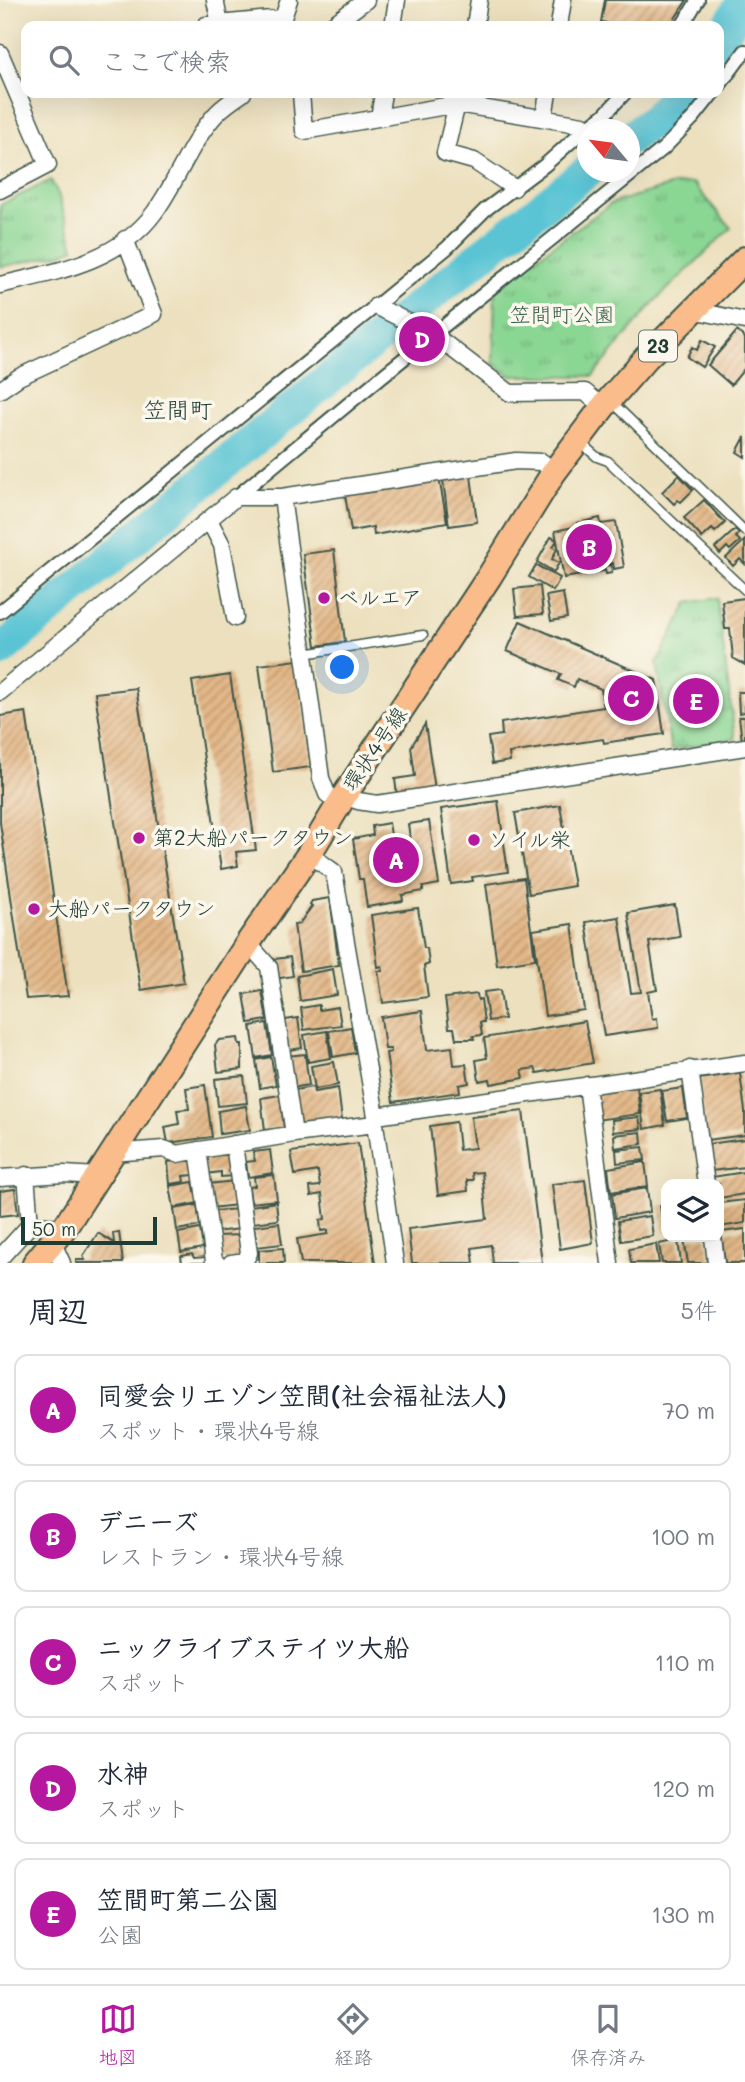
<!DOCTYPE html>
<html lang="ja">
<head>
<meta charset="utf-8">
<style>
  :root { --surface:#fff; --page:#f6f6f7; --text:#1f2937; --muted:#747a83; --line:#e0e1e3; --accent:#b5179e }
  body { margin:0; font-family:Mali,"Klee One",sans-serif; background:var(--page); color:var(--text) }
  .controls { position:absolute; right:21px; bottom:21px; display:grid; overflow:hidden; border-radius:14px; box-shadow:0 7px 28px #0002 }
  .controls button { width:63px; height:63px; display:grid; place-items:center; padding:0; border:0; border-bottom:2px solid var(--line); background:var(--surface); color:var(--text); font:35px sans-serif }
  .compass { position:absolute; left:577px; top:119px; width:63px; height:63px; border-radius:50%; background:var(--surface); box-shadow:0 7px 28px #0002; rotate:299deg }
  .scale { position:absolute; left:21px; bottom:18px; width:136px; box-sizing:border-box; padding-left:7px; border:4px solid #1f3d34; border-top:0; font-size:19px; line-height:24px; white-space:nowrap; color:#1f3d34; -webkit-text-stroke:5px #fbf7ec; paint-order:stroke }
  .you { position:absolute; left:343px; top:668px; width:24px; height:24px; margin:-18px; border:5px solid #fff; border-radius:50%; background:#1a73e8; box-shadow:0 0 0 10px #1a73e833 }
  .badge { display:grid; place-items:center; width:46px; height:46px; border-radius:50%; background:var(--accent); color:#fff; font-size:23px; font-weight:700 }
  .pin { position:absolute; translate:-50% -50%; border:4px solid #fff; box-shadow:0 2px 7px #0006 }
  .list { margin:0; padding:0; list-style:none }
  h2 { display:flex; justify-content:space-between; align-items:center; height:91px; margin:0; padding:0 28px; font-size:30px }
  h2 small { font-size:23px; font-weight:400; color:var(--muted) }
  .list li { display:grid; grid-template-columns:46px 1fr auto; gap:21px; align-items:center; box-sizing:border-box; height:112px; margin:0 14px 14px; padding:0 14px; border:2px solid var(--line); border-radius:14px }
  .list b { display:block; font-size:26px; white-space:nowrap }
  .list p { margin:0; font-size:23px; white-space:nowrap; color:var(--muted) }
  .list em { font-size:23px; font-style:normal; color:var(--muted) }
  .icon { flex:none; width:38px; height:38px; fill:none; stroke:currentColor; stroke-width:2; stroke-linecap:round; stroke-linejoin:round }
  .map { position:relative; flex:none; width:745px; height:1263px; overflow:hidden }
  .search { position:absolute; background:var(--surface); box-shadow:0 7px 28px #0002; left:21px; right:21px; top:21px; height:77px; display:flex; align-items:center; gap:18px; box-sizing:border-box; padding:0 24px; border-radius:14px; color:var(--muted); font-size:26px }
  .sheet { height:721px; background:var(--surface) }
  nav { display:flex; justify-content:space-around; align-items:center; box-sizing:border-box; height:98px; border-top:2px solid var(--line); background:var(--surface); font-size:19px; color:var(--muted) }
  nav a { display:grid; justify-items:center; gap:4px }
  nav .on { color:var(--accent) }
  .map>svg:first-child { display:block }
  .park { fill:url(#park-tufts); stroke:#548a64; stroke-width:2 }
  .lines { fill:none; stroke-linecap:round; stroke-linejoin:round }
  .river { stroke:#5ac4d4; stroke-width:33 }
  .building { fill:url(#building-hatch) }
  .service-casing { stroke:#3e5549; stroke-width:11 }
  .pedestrian-casing { stroke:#3e5549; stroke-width:16 }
  .minor-casing { stroke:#3e5549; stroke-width:19 }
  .primary-casing { stroke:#3e5549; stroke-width:28 }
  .service { stroke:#fff; stroke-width:8 }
  .pedestrian { stroke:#fff; stroke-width:12 }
  .minor { stroke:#fff; stroke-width:16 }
  .primary { stroke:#f9bc8a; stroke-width:24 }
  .poi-dot { fill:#b5179e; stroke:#fbf7ec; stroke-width:2.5 }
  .labels { text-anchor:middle; stroke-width:7; stroke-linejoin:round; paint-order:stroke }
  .shield { fill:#fbf7ec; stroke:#61756b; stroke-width:2 }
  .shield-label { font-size:19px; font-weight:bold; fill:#1f3d34 }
  .park-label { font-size:21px; fill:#345c47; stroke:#fbf7ec }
  .poi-label { font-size:21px; fill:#1f3d34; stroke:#fbf7ec; text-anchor:start }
  .street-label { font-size:21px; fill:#1f3d34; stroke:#fbf7ec }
  .neighbourhood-label { font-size:23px; fill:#1f3d34; stroke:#fbf7ec }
</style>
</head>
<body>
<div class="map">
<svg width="745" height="1263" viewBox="0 0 745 1263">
  <defs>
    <pattern id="park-tufts" width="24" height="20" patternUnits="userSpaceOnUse" patternTransform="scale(1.75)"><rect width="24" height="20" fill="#8ad693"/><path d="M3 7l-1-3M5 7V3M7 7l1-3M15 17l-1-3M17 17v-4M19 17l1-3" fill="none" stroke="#70af79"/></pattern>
    <pattern id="building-hatch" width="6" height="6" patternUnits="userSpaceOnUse" patternTransform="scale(1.75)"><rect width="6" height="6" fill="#e4b888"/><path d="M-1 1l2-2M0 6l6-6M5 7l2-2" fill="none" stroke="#b89770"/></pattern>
  </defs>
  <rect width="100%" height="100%" fill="#fbf7ec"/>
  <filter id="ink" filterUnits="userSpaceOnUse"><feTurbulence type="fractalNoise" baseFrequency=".0143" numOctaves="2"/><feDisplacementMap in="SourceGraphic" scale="14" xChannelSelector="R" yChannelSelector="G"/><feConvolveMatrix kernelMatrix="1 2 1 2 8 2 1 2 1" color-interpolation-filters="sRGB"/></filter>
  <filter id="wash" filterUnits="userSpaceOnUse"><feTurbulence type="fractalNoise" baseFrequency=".00686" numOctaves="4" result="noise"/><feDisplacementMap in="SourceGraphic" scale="28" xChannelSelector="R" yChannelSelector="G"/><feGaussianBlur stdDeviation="1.57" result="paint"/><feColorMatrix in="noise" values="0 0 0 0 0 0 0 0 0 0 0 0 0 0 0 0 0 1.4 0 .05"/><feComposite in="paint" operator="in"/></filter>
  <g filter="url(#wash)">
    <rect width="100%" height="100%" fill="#ece0be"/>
    <path class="park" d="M51,180l7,14 16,54 -13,6 -61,13v-62z
      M693,183l38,45 -78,75 -60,73h-82l-18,-13 2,-72 30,-25 87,-63 61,-18z
      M717,598l18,141 -64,11 -14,-87 31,-60z"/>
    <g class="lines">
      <path class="river" d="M719,41l25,-41
        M630,138l25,-19 23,-26
        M0,651c194,-163 388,-324 588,-480"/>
    </g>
    <g id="blocks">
      <path class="building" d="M605,0h82l-17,26h-63v-3l-6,-1z
        M737,331l8,7v30l-14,17 -23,-20z
        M702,340l13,7 -13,20 -15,-10 5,-10 5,3z
        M745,437v20l-8,-5z
        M679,475l14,15 -12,12 -3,-2 -4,4 -12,-12z
        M471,476l6,46 -28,4 -6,-46z
        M439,478l8,44 -73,13 -1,-8 -22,4 -6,-36z
        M704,500l21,23 -10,9 -3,-3 -10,9 -18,-20z
        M600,518l1,6 15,-2 8,45 -10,2 -1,-6 -11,2 1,6 -39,7 -9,-47 23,-5 -1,-3z
        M735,530l4,4 -3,3 4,4 -10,9 -3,-3 -7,7 -5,-6z
        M551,537l6,3 -4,7 4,2 -5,10 7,4 -5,9 -17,-10z
        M745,540v24l-5,-5 -7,7 -7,-8z
        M334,550l11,92 -29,4 -13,-92z
        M536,565l24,13 -7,13 -24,-14z
        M611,565l1,8 -6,1 -2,-8z
        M540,586l3,28 -26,2 -3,-27z
        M563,593l4,25 -16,3 -5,-25z
        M745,598v67l-12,-7 -3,-29h-5l-3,-28z
        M520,621l136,59 8,54 -60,9 -1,-4 -94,14 1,8 -18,3 -4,-27 14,-2 -1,-12 103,-16 -3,-18 -24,-10 -3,8 -16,-7 3,-6 -54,-23z
        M297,660l14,107 -38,5 -14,-107z
        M230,675l26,175 -20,2 2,14 -17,3 -29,-188z
        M136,688l48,295 -43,7 -46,-297z
        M738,692h7v20l-6,1z
        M26,712l42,284 -42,3 -26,-176v-107z
        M739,717h6v24h-3z
        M425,724l10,65 -38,6 -2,-16 20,-3 -4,-29z
        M498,801l10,71 -36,5 1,4 -22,3 -10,-75z
        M560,805l14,81 -45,8 -14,-81z
        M429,821l10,63 -16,3v4l-21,4 1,6 -36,6 -4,-28h-4l-6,-40 20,-4 -1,-9 17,-3 3,18 18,-3 -2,-14z
        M524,878l11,81 -38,6 -11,-81z
        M330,898l9,67 -38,6 -7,-46 5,-1 13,-18 -2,-2 2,-3z
        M675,905l5,32 -31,5 8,48 -9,2 4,27 5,-1 1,10 -54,8 -18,-114 33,-5 12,76 10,-1 -13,-79z
        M418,908l6,40h3l2,16 -5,2 4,31 -45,6 -5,-32h5l-1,-5 -4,1 -7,-52z
        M572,924l12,86 -39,6 -12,-86z
        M290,957l3,19 -19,3 1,-20z
        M333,969l4,26 -37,6 -3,-25z
        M500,990l4,29 -16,2 -4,-29z
        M262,991l5,29 -18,3 -5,-29z
        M477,994l1,6 3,-1 3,23h-4l2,13 -9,1 1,3h-18l-2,-11h-5l-4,-30z
        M319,1005v5l19,-3 3,18 -37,5 -3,-22z
        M422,1011l5,39 25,-3 2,18 12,-1 3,19 -10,2 1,7 -67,10 -7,-49 5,-1v-3h-6l-4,-32z
        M298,1018l4,30 -19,3 -4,-30z
        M585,1021l8,42 -56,10 -2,-5 -13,2 2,8 -33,6 -1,-5 -11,2 -3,-21 11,-2 -3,-20z
        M267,1023l5,32 -16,3 -5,-32z
        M351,1027l4,26 -22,4 -4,-26z
        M327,1031l4,27 -23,4 -4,-27z
        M238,1038l1,6h3v25l-24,3 -3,-27 4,-5z
        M305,1054l4,31 -18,3 -4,-32z
        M271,1057l5,28 -16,3 -4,-28z
        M334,1062l4,23 -23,4 -4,-23z
        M740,1073l5,38v24l-38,5 -8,-61z
        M244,1076l3,27 -29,3 -3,-27z
        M205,1085l7,52 -44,6 -3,-16 14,-3 -2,-14 12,-1 -3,-21z
        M313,1087l1,5 24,-4 4,32 -41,6 -6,-36z
        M637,1087l3,27 -44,6 -4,-27z
        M683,1088l4,30 -20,3 -5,-30z
        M660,1089l5,36 -21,4 -5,-37z
        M280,1095l4,33 -19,2 -4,-32z
        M246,1106l4,24 -30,4 -2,-23z
        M523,1111l19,152h-49l-2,-18 -19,3 2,15h-62l-4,-34 79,-10 -5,-47 -10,1 1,7h-6l1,11 -30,4 -8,-69 26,-4 3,28 16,-2 -4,-31z
        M639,1117l2,12 -28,3 -1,-12z
        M641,1132l1,12 -27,4 -1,-13z
        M745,1139v28l-34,4 -3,-27z
        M358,1143l17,120h-74l-4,-24 31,-5v-4l-7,1 -1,-11 5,-1 -3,-25 -11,2 -1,-9 10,-1 -2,-15 -23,4 -4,-23z
        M643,1147l2,13 -28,3 -1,-13z
        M270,1150l3,23 -25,4 -2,-15 9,-1 -2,-9z
        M230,1151l3,25 -12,1v-5l-15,2 -2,-20z
        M192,1159l2,16 -11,1 1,6 -14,2 -2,-22z
        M645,1162l3,24 -37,6 -3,-24z
        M745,1172v22l-26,4v-14h-6l-1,-7z
        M274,1175l3,25 -26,3 -2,-16 6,-1 -1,-9z
        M585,1180l8,63 -33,6 -8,-65z
        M234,1181l3,24 -26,3 -2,-24z
        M193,1182l5,21 -24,5 -4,-22z
        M647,1188l3,24 -35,6 -3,-24z
        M15,1189l3,25 -18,2v-25z
        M745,1200v23l-26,4v-24z
        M276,1202l2,18 -25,3 -2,-17z
        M197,1205l3,21 -23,4 -3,-21z
        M666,1205v27l-2,1 -4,-27z
        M239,1209l1,20 -25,3 -1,-21z
        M650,1216l3,20 -32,5 -3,-20z
        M279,1223l3,21 -25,3 -3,-21z
        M200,1229l3,19 -22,4 -3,-19z
        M745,1229v34h-20l-4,-31z
        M119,1232l4,31h-47v-3h9l-2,-4 15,-23 16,10 -1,-10z
        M241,1235l2,22 -24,2 -2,-23z
        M697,1237h9l5,26h-23l-4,-24z
        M678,1240l3,23h-19l-3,-19z
        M656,1244l3,19h-28l-2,-14z
        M283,1248l1,15h-25v-13z
        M192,1254l2,4 12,-1 1,6h-25l-1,-7z"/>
    </g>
  </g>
  <g filter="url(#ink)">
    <use href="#blocks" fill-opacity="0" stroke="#3e5549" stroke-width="2"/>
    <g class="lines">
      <defs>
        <path id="service" d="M612,402l133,129
          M581,443l16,14 11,4 137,129
          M304,654l119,-19"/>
        <path id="pedestrian" d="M682,26l16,-26
          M719,86l26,-35
          M236,497l145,-120 283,-229 30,-31 19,-24
          M0,612l447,-364 38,-38 60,-45 40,-36 19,-14 21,-22"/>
        <path id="minor" d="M215,0l5,24
          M206,25l77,-7 6,-18
          M331,26l35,-26
          M393,26l4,-26
          M475,26l4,-26
          M559,26l4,-26
          M0,53l48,112 -48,25
          M301,93l3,38 153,-27 126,21 2,4
          M457,104l-12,49 29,8 40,27
          M544,117l4,-24
          M379,118l4,-25
          M0,285c54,-13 118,-23 154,-72 23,-31 36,-71 63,-100 8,-8 17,-14 26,-20
          M376,306l58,29 76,58 75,-1 18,15
          M693,310l52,11
          M0,390l19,-13 135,-63 -29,-75
          M209,520l13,25 13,73
          M0,692l236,-195h46
          M344,796l14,5 19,3 368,-57
          M339,803l-12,-9 -6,-16 -39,-281 234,-36 26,1 12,10
          M309,854l25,18 42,244 -1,8 20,139
          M248,943l21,24 25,167
          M690,1069l16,115
          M587,1085l23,178
          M376,1116l369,-53
          M198,1150l16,111 3,2
          M112,1153l52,-4 13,5 117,-20 81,-10
          M26,1175l4,50
          M0,1178l64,-4 34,2
          M713,1237l3,26
          M52,1241l10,22
          M0,1258l30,-33 35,2
          M231,1263l14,-2 4,-8 -15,-109"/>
        <path id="primary" d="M35,1263l30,-36 183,-284 61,-89 35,-58 145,-219 65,-105 49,-65 43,-49 99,-99"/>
      </defs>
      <use href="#service" class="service-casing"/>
      <use href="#pedestrian" class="pedestrian-casing"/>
      <use href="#minor" class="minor-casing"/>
      <use href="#primary" class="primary-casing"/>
      <use href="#service" class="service"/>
      <use href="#pedestrian" class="pedestrian"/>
      <use href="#minor" class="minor"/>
      <use href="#primary" class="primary"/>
    </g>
  </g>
  <g class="poi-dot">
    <circle cx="324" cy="598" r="7"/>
    <circle cx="139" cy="838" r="7"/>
    <circle cx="474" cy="840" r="7"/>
    <circle cx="34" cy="909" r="7"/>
  </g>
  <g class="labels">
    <rect class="shield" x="639" y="330.5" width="38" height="31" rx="5"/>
    <g class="shield-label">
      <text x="658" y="353">23</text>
    </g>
    <g class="park-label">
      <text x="562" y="322">笠間町公園</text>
    </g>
    <g class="poi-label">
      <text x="338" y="605">ベルエア</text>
      <text x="153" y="845">第2大船パークタウン</text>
      <text x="488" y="847">ソイル栄</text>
      <text x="48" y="916">大船パークタウン</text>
    </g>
    <g class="street-label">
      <text transform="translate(375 749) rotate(-56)" y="7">環状4号線</text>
    </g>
    <g class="neighbourhood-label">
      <text x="178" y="418">笠間町</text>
    </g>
  </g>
</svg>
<div class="controls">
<button><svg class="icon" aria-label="layers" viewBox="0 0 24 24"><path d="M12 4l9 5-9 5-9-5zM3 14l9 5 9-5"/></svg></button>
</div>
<svg class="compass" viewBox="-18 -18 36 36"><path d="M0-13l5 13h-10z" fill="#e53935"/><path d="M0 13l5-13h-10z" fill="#747a83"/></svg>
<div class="scale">50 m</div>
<div class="you"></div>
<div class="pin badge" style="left:396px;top:860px">A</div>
<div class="pin badge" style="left:589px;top:547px">B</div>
<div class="pin badge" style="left:631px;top:698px">C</div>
<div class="pin badge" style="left:422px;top:339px">D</div>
<div class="pin badge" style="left:696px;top:701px">E</div>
<div class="search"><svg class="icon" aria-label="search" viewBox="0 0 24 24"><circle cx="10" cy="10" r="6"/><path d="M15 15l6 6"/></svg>ここで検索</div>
</div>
<section class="sheet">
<h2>周辺<small>5件</small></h2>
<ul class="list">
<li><span class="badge">A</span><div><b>同愛会リエゾン笠間(社会福祉法人)</b><p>スポット · 環状4号線</p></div><em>70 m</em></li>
<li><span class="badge">B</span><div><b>デニーズ</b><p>レストラン · 環状4号線</p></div><em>100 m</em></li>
<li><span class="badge">C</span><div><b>ニックライブステイツ大船</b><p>スポット</p></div><em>110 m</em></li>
<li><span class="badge">D</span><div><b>水神</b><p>スポット</p></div><em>120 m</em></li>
<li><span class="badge">E</span><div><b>笠間町第二公園</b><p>公園</p></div><em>130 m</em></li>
</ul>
</section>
<nav>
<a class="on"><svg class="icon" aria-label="map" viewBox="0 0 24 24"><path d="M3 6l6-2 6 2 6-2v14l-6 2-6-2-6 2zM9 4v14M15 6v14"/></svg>地図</a>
<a><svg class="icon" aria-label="directions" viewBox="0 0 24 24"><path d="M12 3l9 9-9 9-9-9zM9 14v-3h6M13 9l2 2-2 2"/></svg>経路</a>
<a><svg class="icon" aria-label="saved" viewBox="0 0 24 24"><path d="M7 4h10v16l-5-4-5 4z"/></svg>保存済み</a>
</nav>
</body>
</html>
